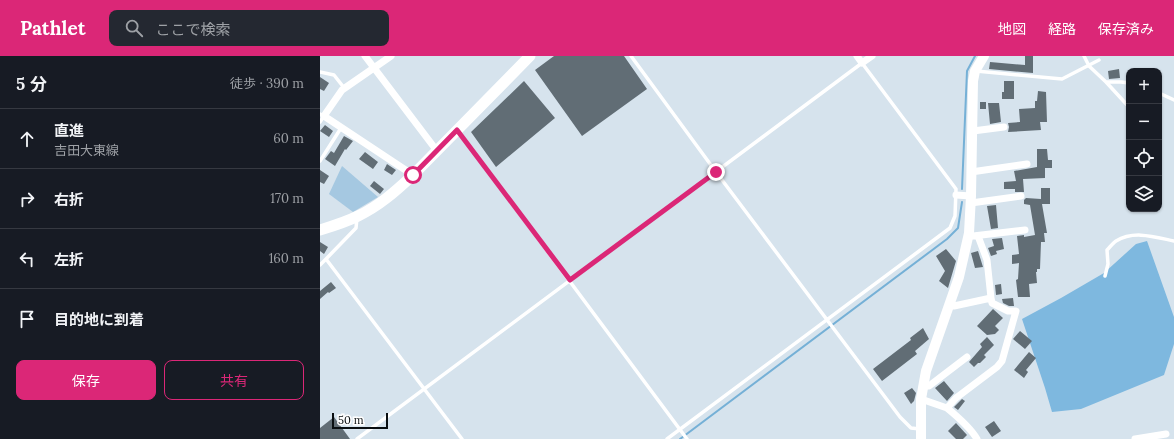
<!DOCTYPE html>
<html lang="ja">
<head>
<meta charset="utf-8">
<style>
  :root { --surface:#171b24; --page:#242831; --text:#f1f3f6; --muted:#9ea1a6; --line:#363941; --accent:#db2777 }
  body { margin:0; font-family:Lora,"Noto Sans JP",serif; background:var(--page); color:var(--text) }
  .controls { position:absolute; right:12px; top:12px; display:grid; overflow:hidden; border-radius:8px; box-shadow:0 1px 3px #0004 }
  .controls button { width:36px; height:36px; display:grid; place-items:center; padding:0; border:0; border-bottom:1px solid var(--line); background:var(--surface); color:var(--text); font:20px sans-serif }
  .scale { position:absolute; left:12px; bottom:10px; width:56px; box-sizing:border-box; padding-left:4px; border:2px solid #090e11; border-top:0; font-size:11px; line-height:14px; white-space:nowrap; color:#090e11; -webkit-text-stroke:3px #fff; paint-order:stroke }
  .stop { position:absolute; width:12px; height:12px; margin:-9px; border:3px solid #db2777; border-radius:50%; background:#fff }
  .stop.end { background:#db2777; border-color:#fff; box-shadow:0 1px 4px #0008 }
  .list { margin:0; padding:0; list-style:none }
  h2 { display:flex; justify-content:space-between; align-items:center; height:52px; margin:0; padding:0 16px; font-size:17px }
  h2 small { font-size:13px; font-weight:400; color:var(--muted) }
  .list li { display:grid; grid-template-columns:26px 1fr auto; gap:12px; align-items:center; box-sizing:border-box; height:60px; padding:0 16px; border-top:1px solid var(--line) }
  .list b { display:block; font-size:15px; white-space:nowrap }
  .list p { margin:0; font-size:13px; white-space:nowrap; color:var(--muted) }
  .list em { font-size:13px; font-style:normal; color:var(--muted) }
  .actions { display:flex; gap:8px; padding:12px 16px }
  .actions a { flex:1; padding:9px 0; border:1px solid var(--accent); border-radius:8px; text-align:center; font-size:14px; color:var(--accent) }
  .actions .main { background:var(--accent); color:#fff }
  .icon { flex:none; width:22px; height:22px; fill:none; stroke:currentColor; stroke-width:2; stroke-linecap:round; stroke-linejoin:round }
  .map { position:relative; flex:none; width:854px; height:383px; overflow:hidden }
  header { display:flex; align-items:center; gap:24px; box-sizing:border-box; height:56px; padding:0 20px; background:var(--accent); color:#fff }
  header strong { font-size:19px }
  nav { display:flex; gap:22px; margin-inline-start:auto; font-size:14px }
  .search { width:280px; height:36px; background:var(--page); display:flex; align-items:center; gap:10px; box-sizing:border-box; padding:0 14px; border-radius:8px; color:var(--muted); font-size:15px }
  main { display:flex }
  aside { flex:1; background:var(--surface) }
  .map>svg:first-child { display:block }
  .green { fill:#a5c8e1 }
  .forest { fill:#7eb8df }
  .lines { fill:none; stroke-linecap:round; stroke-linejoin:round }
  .stream { stroke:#75b0d6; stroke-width:2 }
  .building { fill:#616d75 }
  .lane { stroke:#fff; stroke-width:3.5 }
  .street { stroke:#fff; stroke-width:7 }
  .secondary { stroke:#fff; stroke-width:10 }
  .primary { stroke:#fff; stroke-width:11 }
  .route { stroke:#db2777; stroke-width:5 }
</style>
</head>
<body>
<header>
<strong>Pathlet</strong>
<div class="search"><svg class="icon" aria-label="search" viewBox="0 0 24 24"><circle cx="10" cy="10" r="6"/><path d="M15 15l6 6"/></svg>ここで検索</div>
<nav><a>地図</a><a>経路</a><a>保存済み</a></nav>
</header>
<main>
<aside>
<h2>5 分<small>徒歩 · 390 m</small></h2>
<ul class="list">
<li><svg class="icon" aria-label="ahead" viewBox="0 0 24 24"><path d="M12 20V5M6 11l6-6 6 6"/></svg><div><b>直進</b><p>吉田大東線</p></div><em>60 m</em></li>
<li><svg class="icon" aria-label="right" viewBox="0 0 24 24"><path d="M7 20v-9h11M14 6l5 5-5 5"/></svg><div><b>右折</b></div><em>170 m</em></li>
<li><svg class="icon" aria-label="left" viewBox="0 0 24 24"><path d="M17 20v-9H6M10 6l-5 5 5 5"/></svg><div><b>左折</b></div><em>160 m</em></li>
<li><svg class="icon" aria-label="arrive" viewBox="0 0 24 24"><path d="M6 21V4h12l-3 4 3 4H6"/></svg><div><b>目的地に到着</b></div></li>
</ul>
<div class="actions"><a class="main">保存</a><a>共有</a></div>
</aside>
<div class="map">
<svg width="854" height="383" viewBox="0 0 854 383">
  <rect width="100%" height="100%" fill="#d6e3ed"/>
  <path class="green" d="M22,110l36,31 -25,15 -24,-18z"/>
  <path class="forest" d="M827,185l27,76v27l-10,31 -83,34 -29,3 -7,-24 -23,-69 39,-21 43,-25 32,-29z"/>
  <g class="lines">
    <path class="stream" d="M642,133l5,-118 8,-15
      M360,383l267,-200 11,-11 4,-26"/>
  </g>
  <path class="building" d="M234,0h70l23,33 -65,47 -47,-66z
    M705,0h8v17l-44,-4 1,-7 35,3z
    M799,13l1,9 -11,1 -1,-8z
    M0,21l9,6 -5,8 -4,-2z
    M204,25l31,37 -59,49 -25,-35z
    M684,25h10v18h-12v-7h2z
    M718,35l8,1 1,30h-7l1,8 -33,2 1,-5 -1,-4 12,-1 -1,-13 16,-1v-7h2z
    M660,46h6v7h-6z
    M668,47h11l2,19 -11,2z
    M5,69l8,6 -4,6 -9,-6z
    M24,80l9,5 -7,9 -1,-1 -10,17 -10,-7 6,-8 3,2z
    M717,93h10l1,11h4v8h-7v10l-22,1 1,13h-9v-3h-11v-7l12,-1 -2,-10 23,-4z
    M45,96l13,10 -5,7 -14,-10z
    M67,108l9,6 -4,5 -8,-5z
    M0,114l9,6 -5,8 -4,-2z
    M54,125l10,8 -4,5 -10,-8z
    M721,132h9v16h-8l5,29h-3l1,9h-4l-1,27h-3v3h-1l1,11 -8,1 1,13h-12l-2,-17 2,-1 1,-16 -7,1v-9l7,-1 -2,-18 7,-1v2l11,-2 -5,-30 -6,-1v-4l2,-2 15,1z
    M676,149l2,23 -7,1 -4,-23z
    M682,182l2,11 -8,2 1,3 -6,2 -3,-8 6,-2 -2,-7z
    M0,186l8,5 -4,7 -4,-3z
    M626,193l10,12 -8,27 -9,-7 6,-10 -9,-15z
    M658,195l5,16 -8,1 -4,-15z
    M11,226l5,6 -7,5 -1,-1 -8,7v-8z
    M681,228l1,10 -6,1 -1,-10z
    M693,242l1,8h-5l-6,-3 -1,-4z
    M673,253l10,9 -8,8 4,4 -4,4 -8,1 -10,-9z
    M603,272l6,11 -14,12 2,3 -35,27 -9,-12 38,-29 -1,-2z
    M700,275l12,10 -7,8 -12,-10z
    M667,281l7,8 -10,10 2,2 -6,6h-2l-4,4 -5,-5 13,-15 -2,-3z
    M709,296l7,6 -10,12 2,2 -4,6 -10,-8z
    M624,325l10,12 -7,8 -12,-13z
    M592,332l4,5 -2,8 -3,3 -7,-11z
    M642,343l3,2 -7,9 -4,-3z
    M14,361l16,22h-30v-11z
    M674,365l7,10 -9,6 -7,-10z
    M636,367l11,12 -4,4h-7l-8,-8z"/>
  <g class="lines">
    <path class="lane" d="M311,0l85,116 184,245 11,11 9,1
      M764,0l5,10 17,16h15l8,1
      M656,15l86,8 37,-19
      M0,16l14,3 11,14
      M786,26l23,25
      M839,37l15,7
      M0,58l4,2 -4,6
      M138,75l229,308
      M0,105l21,-33
      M37,162l-1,10 -30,31 136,180
      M0,209l6,-6
      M785,220l3,-12 -1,-14c3,-3 6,-7 9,-9 18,-11 39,-4 58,0
      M37,383l505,-376 94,126 -1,27 -5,12 -283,211"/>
    <path class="street" d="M45,0l72,95
      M71,0l-49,34 -18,26 89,59
      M537,0l5,7 10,-7
      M653,75l31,-4
      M651,116l56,-8
      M636,139l15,1
      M651,147l50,-7
      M653,180l52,-6
      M629,250h5l37,-8 -4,-38 -9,-24
      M603,330h6l38,-29
      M601,343l26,9 9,-10 41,-31 5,-6 14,-50h-8l-16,-8 -1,-5
      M627,352c11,9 23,19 30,31
      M815,383l31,-5"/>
    <path class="secondary" d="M601,383v-40l5,-28 33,-94 10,-44 2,-37 2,-115 2,-10 9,-15"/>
    <path class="primary" d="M0,174c13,-4 26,-8 38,-14 21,-10 38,-25 55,-41l117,-119"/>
  </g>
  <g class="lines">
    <path class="route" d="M93,119l44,-45 113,150 146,-108"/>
  </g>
</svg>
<div class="controls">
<button>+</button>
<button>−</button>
<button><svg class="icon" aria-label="locate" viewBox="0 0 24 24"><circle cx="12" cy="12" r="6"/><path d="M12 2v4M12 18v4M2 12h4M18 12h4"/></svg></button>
<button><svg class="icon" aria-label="layers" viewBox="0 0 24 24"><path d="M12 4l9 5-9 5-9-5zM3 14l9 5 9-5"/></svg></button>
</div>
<div class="scale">50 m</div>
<div class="stop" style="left:93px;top:119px"></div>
<div class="stop end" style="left:396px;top:116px"></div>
</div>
</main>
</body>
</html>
